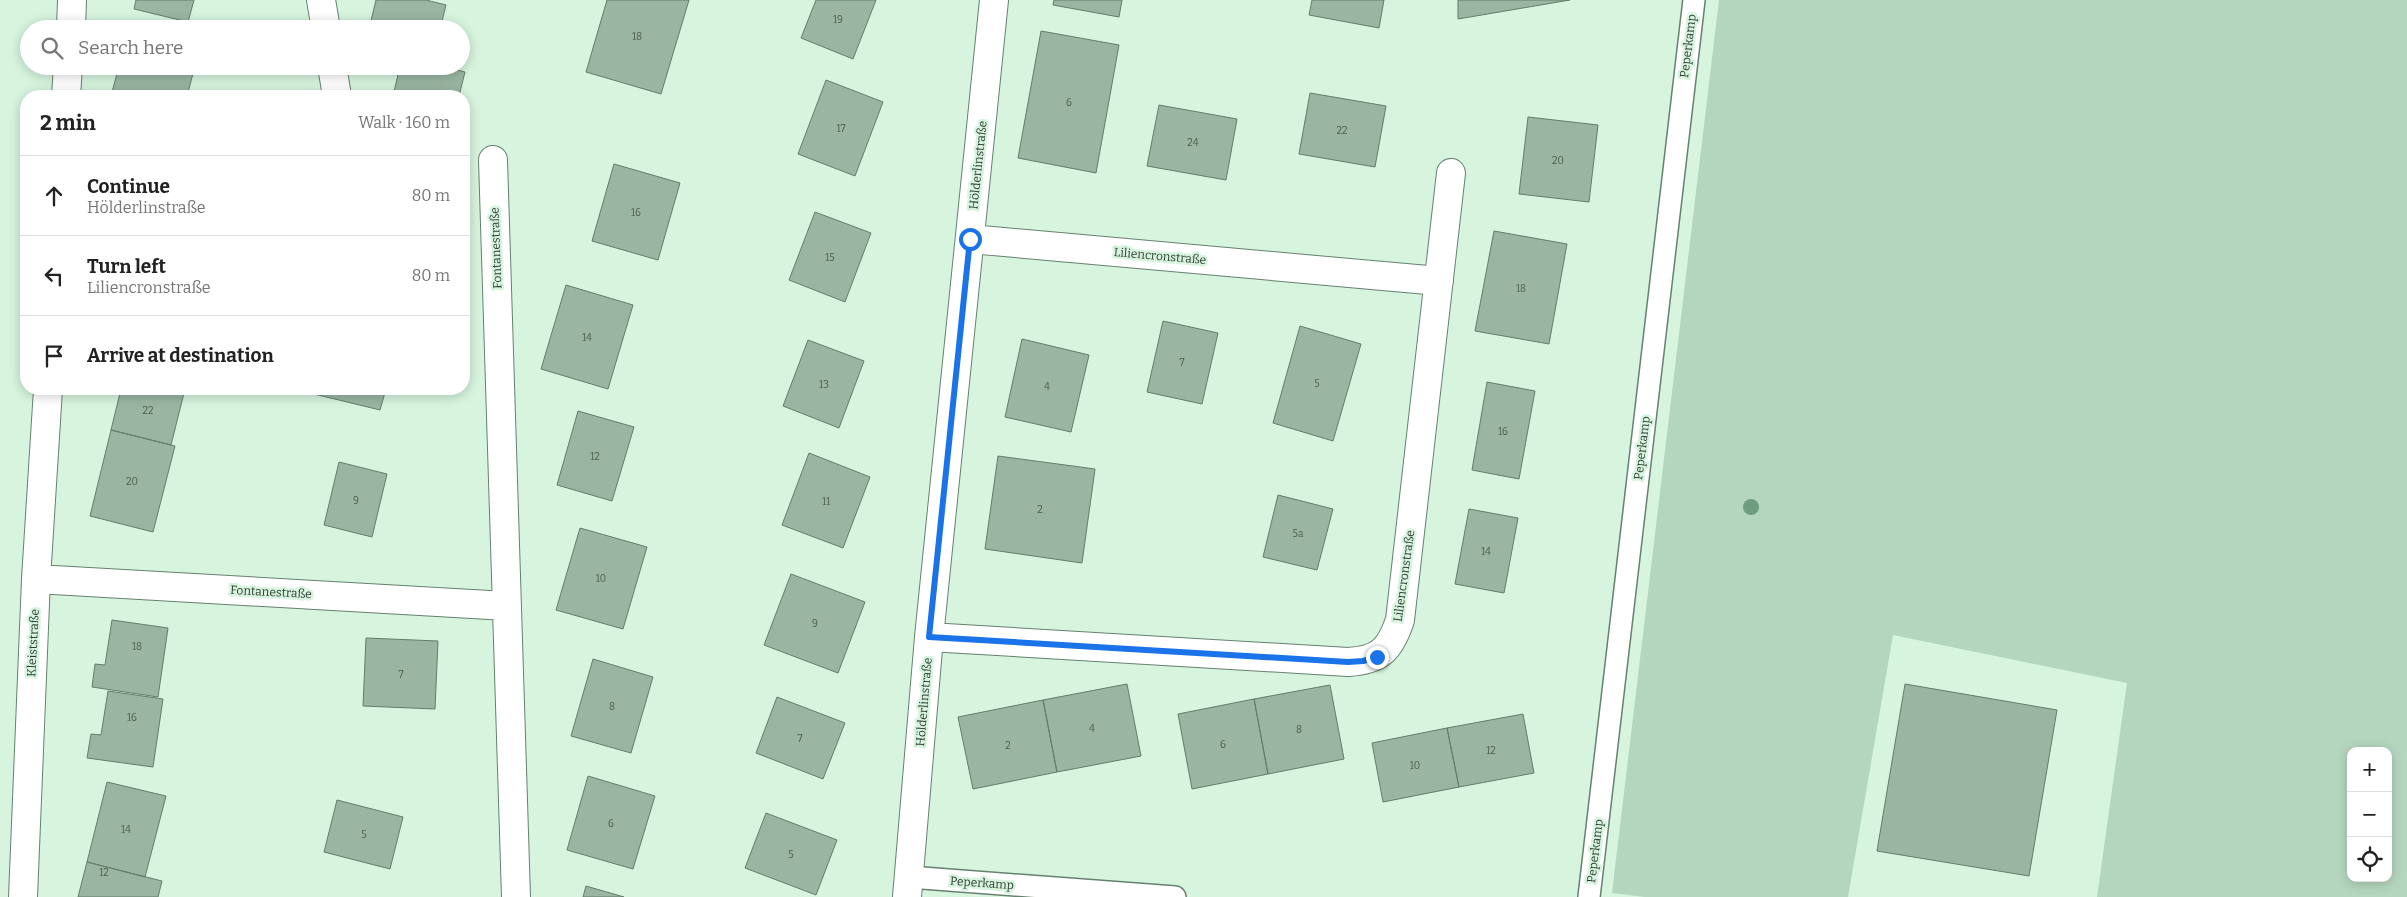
<!DOCTYPE html>
<html lang="en">
<head>
<meta charset="utf-8">
<style>
  :root { --surface:#fff; --page:#f2f2f2; --text:#222; --muted:#767676; --line:#e0e0e0 }
  body { margin:0; font-family:Bitter,serif; background:var(--page); color:var(--text) }
  .controls { position:absolute; right:15px; bottom:15px; display:grid; overflow:hidden; border-radius:10px; box-shadow:0 2px 12px #0003 }
  .controls button { width:45px; height:45px; display:grid; place-items:center; padding:0; border:0; border-bottom:1px solid var(--line); background:var(--surface); color:var(--text); font:25px sans-serif }
  .stop { position:absolute; width:15px; height:15px; margin:-11px; border:4px solid #1a73e8; border-radius:50%; background:#fff }
  .stop.end { background:#1a73e8; border-color:#fff; box-shadow:0 1px 5px #0008 }
  .list { margin:0; padding:0; list-style:none }
  h2 { display:flex; justify-content:space-between; align-items:center; height:65px; margin:0; padding:0 20px; font-size:21px }
  h2 small { font-size:16px; font-weight:400; color:var(--muted) }
  .list li { display:grid; grid-template-columns:32px 1fr auto; gap:15px; align-items:center; box-sizing:border-box; height:80px; padding:0 20px; border-top:1px solid var(--line) }
  .list b { display:block; font-size:19px; white-space:nowrap }
  .list p { margin:0; font-size:16px; white-space:nowrap; color:var(--muted) }
  .list em { font-size:16px; font-style:normal; color:var(--muted) }
  .icon { flex:none; width:28px; height:28px; fill:none; stroke:currentColor; stroke-width:2; stroke-linecap:round; stroke-linejoin:round }
  .map { position:relative; flex:none; width:2407px; height:897px; overflow:hidden }
  .search { position:absolute; background:var(--surface); box-shadow:0 2px 12px #0003; left:20px; top:20px; width:450px; height:55px; display:flex; align-items:center; gap:12px; box-sizing:border-box; padding:0 18px; border-radius:28px; color:var(--muted); font-size:19px }
  .panel { position:absolute; background:var(--surface); box-shadow:0 2px 12px #0003; left:20px; top:90px; width:450px; height:305px; border-radius:20px }
  .map>svg:first-child { display:block }
  .green { fill:#b4d6be; fill-rule:evenodd }
  .building { fill:#9ab6a2; stroke:#627d6b }
  .lines { fill:none; stroke-linecap:round; stroke-linejoin:round }
  .service-casing { stroke:#66816f; stroke-width:24 }
  .minor-casing { stroke:#66816f; stroke-width:30 }
  .service { stroke:#fff; stroke-width:21 }
  .minor { stroke:#fff; stroke-width:28 }
  .tree { fill:#6f9d80 }
  .route { stroke:#1a73e8; stroke-width:6 }
  .labels { text-anchor:middle; stroke-width:5; stroke-linejoin:round; paint-order:stroke }
  .number-label { font-size:10px; fill:#4b5a50 }
  .street-label { font-size:12px; fill:#313c34; stroke:#d6f4de }
</style>
</head>
<body>
<div class="map">
<svg width="2407" height="897" viewBox="0 0 2407 897">
  <rect width="100%" height="100%" fill="#d6f4de"/>
  <path class="green" d="M1719,0h688v897h-310l30,-214 -234,-48 -45,262h-203l-33,-4zM2351,751h37v127h-37z"/>
  <path class="building" d="M136,0h58l-6,22 -54,-13z
    M376,0h50l20,5 -6,24h-71z
    M607,0h82l-28,94 -75,-22z
    M816,0h60l-23,59 -52,-21z
    M1054,0h68l-3,17 -66,-12z
    M1312,0h72l-5,28 -70,-13z
    M1458,0h112l-112,19z
    M1041,31l78,14 -23,128 -78,-15z
    M119,66h76l-8,30h-76z
    M400,66h42l23,6 -6,24h-66z
    M826,80l57,22 -28,74 -57,-22z
    M1310,93l76,13 -11,61 -76,-13z
    M1159,105l78,14 -11,61 -79,-14z
    M1528,117l70,8 -9,77 -70,-8z
    M614,164l66,19 -22,77 -66,-19z
    M815,212l56,21 -26,69 -56,-22z
    M1494,231l73,13 -18,100 -74,-13z
    M566,285l67,20 -25,84 -67,-20z
    M1163,321l55,12 -16,71 -55,-12z
    M1300,326l61,18 -28,97 -60,-18z
    M1022,339l67,16 -18,77 -66,-15z
    M808,340l56,21 -25,67 -56,-22z
    M1487,382l48,9 -16,88 -47,-9z
    M121,389h64l-14,56 -60,-15z
    M315,389h71l-6,21 -66,-16z
    M578,411l56,16 -22,74 -55,-16z
    M111,430l64,16 -22,86 -63,-16z
    M809,453l61,24 -27,71 -61,-23z
    M998,456l97,13 -13,94 -97,-14z
    M339,462l48,12 -15,63 -48,-12z
    M1278,495l55,14 -16,61 -54,-13z
    M1469,509l49,9 -14,75 -49,-9z
    M580,528l67,19 -24,82 -67,-19z
    M791,574l74,28 -27,71 -74,-28z
    M112,620l56,8 -10,69 -66,-10 3,-23 10,1z
    M366,638l72,3 -3,68 -72,-3z
    M593,659l60,18 -22,76 -60,-17z
    M1127,684l14,72 -84,16 -14,-72z
    M1905,684l152,26 -28,166 -152,-25z
    M1330,685l14,74 -76,15 -14,-75z
    M108,691l55,8 -10,68 -66,-9 4,-24 10,1z
    M777,697l68,26 -22,56 -67,-26z
    M1254,699l14,75 -76,15 -14,-75z
    M1043,700l14,72 -84,17 -15,-72z
    M1523,714l11,59 -75,14 -12,-59z
    M1447,728l12,59 -76,15 -11,-59z
    M588,776l67,20 -22,73 -66,-19z
    M107,782l59,14 -21,81 -58,-15z
    M337,800l66,17 -13,52 -66,-17z
    M766,813l71,27 -21,55 -71,-27z
    M87,862l75,19 -4,16h-80z
    M586,886l38,11h-41z"/>
  <g class="lines">
    <defs>
      <path id="service" d="M909,877l266,20
        M1589,897l105,-897"/>
      <path id="minor" d="M321,0l5,29
        M71,29l1,-29
        M332,66l5,30
        M66,96l2,-30
        M493,160l23,737
        M970,239l469,42
        M36,579l471,27
        M929,637l419,25c32,-2 42,-12 52,-42l51,-447
        M23,897l13,-318 12,-190
        M907,897l22,-260 65,-637"/>
    </defs>
    <use href="#service" class="service-casing"/>
    <use href="#minor" class="minor-casing"/>
    <use href="#service" class="service"/>
    <use href="#minor" class="minor"/>
  </g>
  <circle class="tree" cx="1751" cy="507" r="8"/>
  <g class="lines">
    <path class="route" d="M970,239l-41,398 419,25 15,-1 14,-4"/>
  </g>
  <g class="labels">
    <g class="number-label">
      <text x="838" y="23">19</text>
      <text x="637" y="40">18</text>
      <text x="1069" y="106">6</text>
      <text x="841" y="132">17</text>
      <text x="1342" y="134">22</text>
      <text x="1193" y="146">24</text>
      <text x="1558" y="164">20</text>
      <text x="636" y="216">16</text>
      <text x="830" y="261">15</text>
      <text x="1521" y="292">18</text>
      <text x="587" y="341">14</text>
      <text x="1182" y="366">7</text>
      <text x="1317" y="387">5</text>
      <text x="824" y="388">13</text>
      <text x="1047" y="390">4</text>
      <text x="148" y="414">22</text>
      <text x="1503" y="435">16</text>
      <text x="595" y="460">12</text>
      <text x="132" y="485">20</text>
      <text x="356" y="504">9</text>
      <text x="826" y="505">11</text>
      <text x="1040" y="513">2</text>
      <text x="1298" y="537">5a</text>
      <text x="1486" y="555">14</text>
      <text x="601" y="582">10</text>
      <text x="815" y="627">9</text>
      <text x="137" y="650">18</text>
      <text x="401" y="678">7</text>
      <text x="612" y="710">8</text>
      <text x="132" y="721">16</text>
      <text x="1092" y="732">4</text>
      <text x="1299" y="733">8</text>
      <text x="800" y="742">7</text>
      <text x="1223" y="748">6</text>
      <text x="1008" y="749">2</text>
      <text x="1491" y="754">12</text>
      <text x="1415" y="769">10</text>
      <text x="611" y="827">6</text>
      <text x="126" y="833">14</text>
      <text x="364" y="838">5</text>
      <text x="791" y="858">5</text>
      <text x="104" y="876">12</text>
    </g>
    <g class="street-label">
      <text transform="translate(1688 46) rotate(-83)" y="4">Peperkamp</text>
      <text transform="translate(978 165) rotate(-84)" y="4">Hölderlinstraße</text>
      <text transform="translate(496 248) rotate(-92)" y="4">Fontanestraße</text>
      <text transform="translate(1160 256) rotate(5)" y="4">Liliencronstraße</text>
      <text transform="translate(1642 448) rotate(-83)" y="4">Peperkamp</text>
      <text transform="translate(1404 576) rotate(-82)" y="4">Liliencronstraße</text>
      <text transform="translate(271 592) rotate(3)" y="4">Fontanestraße</text>
      <text transform="translate(33 643) rotate(-87)" y="4">Kleiststraße</text>
      <text transform="translate(924 702) rotate(-85)" y="4">Hölderlinstraße</text>
      <text transform="translate(1595 851) rotate(-83)" y="4">Peperkamp</text>
      <text transform="translate(982 883) rotate(4)" y="4">Peperkamp</text>
    </g>
  </g>
</svg>
<div class="controls">
<button>+</button>
<button>−</button>
<button><svg class="icon" aria-label="locate" viewBox="0 0 24 24"><circle cx="12" cy="12" r="6"/><path d="M12 2v4M12 18v4M2 12h4M18 12h4"/></svg></button>
</div>
<div class="stop" style="left:970px;top:239px"></div>
<div class="stop end" style="left:1377px;top:657px"></div>
<div class="search"><svg class="icon" aria-label="search" viewBox="0 0 24 24"><circle cx="10" cy="10" r="6"/><path d="M15 15l6 6"/></svg>Search here</div>
<section class="panel">
<h2>2 min<small>Walk · 160 m</small></h2>
<ul class="list">
<li><svg class="icon" aria-label="ahead" viewBox="0 0 24 24"><path d="M12 20V5M6 11l6-6 6 6"/></svg><div><b>Continue</b><p>Hölderlinstraße</p></div><em>80 m</em></li>
<li><svg class="icon" aria-label="left" viewBox="0 0 24 24"><path d="M17 20v-9H6M10 6l-5 5 5 5"/></svg><div><b>Turn left</b><p>Liliencronstraße</p></div><em>80 m</em></li>
<li><svg class="icon" aria-label="arrive" viewBox="0 0 24 24"><path d="M6 21V4h12l-3 4 3 4H6"/></svg><div><b>Arrive at destination</b></div></li>
</ul>
</section>
</div>
</body>
</html>
